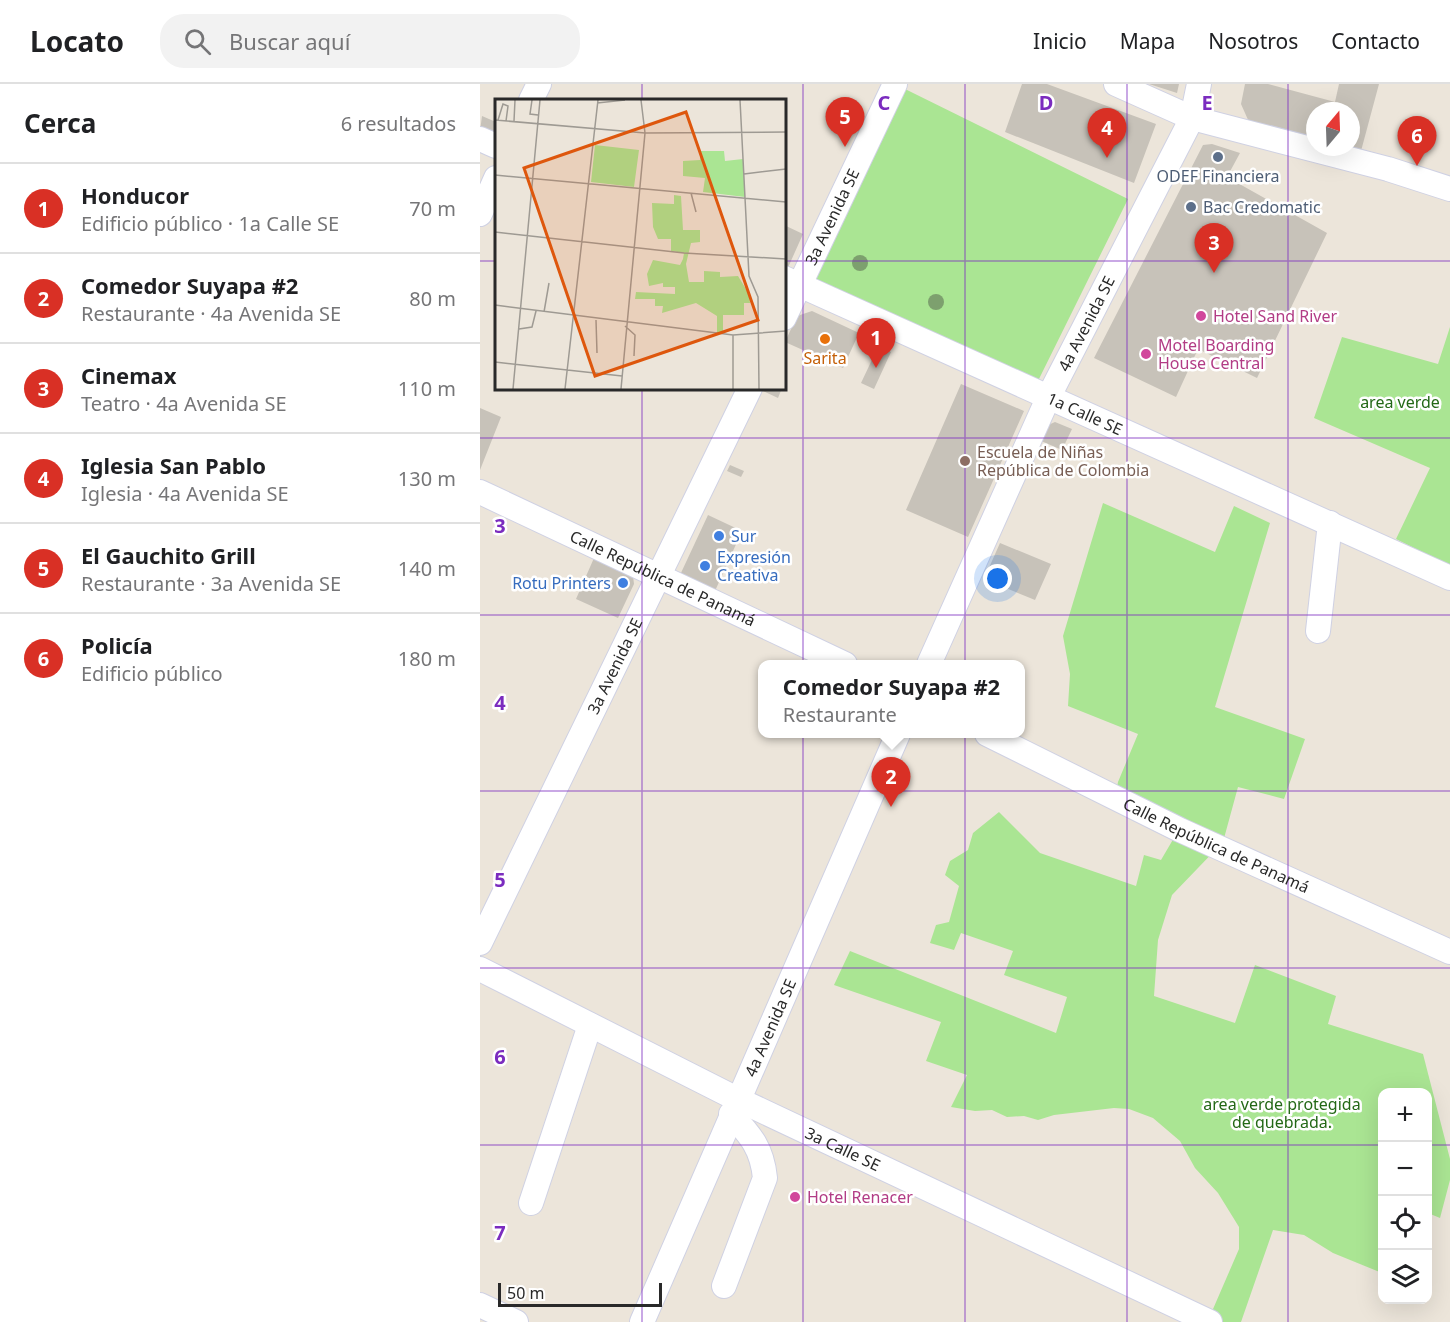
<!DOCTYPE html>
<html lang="es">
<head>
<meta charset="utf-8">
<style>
  :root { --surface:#fff; --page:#f2f2f2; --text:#202124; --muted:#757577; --line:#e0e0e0; --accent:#d93025 }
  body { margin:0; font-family:"Noto Sans",sans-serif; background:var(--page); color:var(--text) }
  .controls { position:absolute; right:18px; bottom:18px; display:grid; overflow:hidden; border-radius:12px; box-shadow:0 6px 24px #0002 }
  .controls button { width:54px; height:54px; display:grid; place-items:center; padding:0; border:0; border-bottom:2px solid var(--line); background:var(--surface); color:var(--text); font:30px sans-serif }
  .compass { position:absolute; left:826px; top:18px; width:54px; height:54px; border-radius:50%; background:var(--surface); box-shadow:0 6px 24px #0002; rotate:19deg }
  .scale { position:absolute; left:18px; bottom:15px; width:164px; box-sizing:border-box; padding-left:6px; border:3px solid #292929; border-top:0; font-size:16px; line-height:21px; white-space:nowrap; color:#292929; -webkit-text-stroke:4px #fff; paint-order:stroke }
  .you { position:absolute; left:518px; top:495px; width:21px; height:21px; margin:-15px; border:4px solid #fff; border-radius:50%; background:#1a73e8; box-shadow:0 0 0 9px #1a73e833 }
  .badge { display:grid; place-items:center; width:39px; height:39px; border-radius:50%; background:var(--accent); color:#fff; font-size:20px; font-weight:700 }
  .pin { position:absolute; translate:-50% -50px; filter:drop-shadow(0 2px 3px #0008) }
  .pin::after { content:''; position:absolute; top:32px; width:21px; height:18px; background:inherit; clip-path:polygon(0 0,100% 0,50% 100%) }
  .popup { position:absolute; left:278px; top:576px; width:267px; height:78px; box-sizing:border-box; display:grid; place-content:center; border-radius:12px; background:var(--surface); filter:drop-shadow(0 2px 4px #0005); font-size:20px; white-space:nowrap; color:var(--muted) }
  .popup b { font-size:22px; color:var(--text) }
  .popup::after { content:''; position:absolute; left:50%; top:100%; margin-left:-12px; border:12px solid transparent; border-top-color:var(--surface) }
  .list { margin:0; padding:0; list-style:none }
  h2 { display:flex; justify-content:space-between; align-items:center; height:78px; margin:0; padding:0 24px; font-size:26px }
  h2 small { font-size:20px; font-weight:400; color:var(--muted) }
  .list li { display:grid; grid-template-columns:39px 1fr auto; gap:18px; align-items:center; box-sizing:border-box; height:90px; padding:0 24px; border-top:2px solid var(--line) }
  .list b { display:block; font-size:22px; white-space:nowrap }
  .list p { margin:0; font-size:20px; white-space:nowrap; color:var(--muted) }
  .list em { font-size:20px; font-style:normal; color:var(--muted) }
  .icon { flex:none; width:33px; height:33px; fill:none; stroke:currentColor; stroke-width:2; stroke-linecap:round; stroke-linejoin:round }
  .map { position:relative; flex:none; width:970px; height:1238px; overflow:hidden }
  header { display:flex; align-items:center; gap:36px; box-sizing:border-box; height:84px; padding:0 30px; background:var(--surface); border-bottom:2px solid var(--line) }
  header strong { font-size:28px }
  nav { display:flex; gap:33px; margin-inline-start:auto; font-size:21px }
  .search { width:420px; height:54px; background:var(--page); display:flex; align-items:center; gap:15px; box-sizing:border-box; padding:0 21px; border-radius:24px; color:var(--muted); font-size:22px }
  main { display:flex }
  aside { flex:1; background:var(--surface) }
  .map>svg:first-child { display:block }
  .green { fill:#aae593 }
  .building { fill:#c7c2b9 }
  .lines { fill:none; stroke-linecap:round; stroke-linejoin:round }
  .minor-casing { stroke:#cfd1e3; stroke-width:26 }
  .minor { stroke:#fff; stroke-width:24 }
  .tree { fill:#7da06e }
  .grid { fill:none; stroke:#7b2cbf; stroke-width:1.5; stroke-opacity:0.55 }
  .service-dot { fill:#5c6f8a; stroke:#fff; stroke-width:2 }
  .hotel-dot { fill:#d1479c; stroke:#fff; stroke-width:2 }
  .food-dot { fill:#e8710a; stroke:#fff; stroke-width:2 }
  .education-dot { fill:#8d6e63; stroke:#fff; stroke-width:2 }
  .shop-dot { fill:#3f7fe0; stroke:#fff; stroke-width:2 }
  .labels { text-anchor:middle; stroke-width:5; stroke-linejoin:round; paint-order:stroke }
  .service-label { font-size:16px; fill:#4e5e75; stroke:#fff }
  .street-label { font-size:16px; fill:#292929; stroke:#fff }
  .hotel-label { font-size:16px; fill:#b23c85; stroke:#fff; text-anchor:start }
  .food-label { font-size:16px; fill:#c56008; stroke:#fff }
  .park-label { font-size:16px; fill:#236816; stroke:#fff }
  .education-label { font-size:16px; fill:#785e54; stroke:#fff; text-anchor:start }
  .shop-label { font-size:16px; fill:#366cbe; stroke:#fff; text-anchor:start }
  .inset-road { fill:none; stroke:#9e9a93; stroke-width:1.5 }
  .view { fill:#de570d; fill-opacity:0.15; stroke:#de570d; stroke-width:3 }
  .inset-edge { fill:none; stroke:#292929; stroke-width:3 }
  .grid-label { font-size:20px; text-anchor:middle; font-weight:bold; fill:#7b2cbf; stroke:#fff; stroke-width:5; stroke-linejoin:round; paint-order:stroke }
</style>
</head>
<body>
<header>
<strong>Locato</strong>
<div class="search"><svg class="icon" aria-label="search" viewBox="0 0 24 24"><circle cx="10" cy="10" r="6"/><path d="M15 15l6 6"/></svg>Buscar aquí</div>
<nav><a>Inicio</a><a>Mapa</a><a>Nosotros</a><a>Contacto</a></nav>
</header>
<main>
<aside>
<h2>Cerca<small>6 resultados</small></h2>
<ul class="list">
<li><span class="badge">1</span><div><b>Honducor</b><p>Edificio público · 1a Calle SE</p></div><em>70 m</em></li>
<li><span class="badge">2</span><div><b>Comedor Suyapa #2</b><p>Restaurante · 4a Avenida SE</p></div><em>80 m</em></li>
<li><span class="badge">3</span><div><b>Cinemax</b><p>Teatro · 4a Avenida SE</p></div><em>110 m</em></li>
<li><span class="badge">4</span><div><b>Iglesia San Pablo</b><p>Iglesia · 4a Avenida SE</p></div><em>130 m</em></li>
<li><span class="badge">5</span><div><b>El Gauchito Grill</b><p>Restaurante · 3a Avenida SE</p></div><em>140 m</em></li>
<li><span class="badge">6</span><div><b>Policía</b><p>Edificio público</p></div><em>180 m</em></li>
</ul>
</aside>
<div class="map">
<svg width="970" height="1238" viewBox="0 0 970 1238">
  <rect width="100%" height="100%" fill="#ece5da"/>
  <path class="green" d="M425,5l223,110 -92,186 -222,-105z
    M970,243v239l-54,-27 34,-71 -116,-50 28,-81 96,27z
    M623,419l112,49 19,-46 36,17 -55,184 90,32 -21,60 -46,-12 -15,55 -51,53 -14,45 -4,56 81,27 20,-58 81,31 -8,28 95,30 27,105v21l-10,38 -12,-5v-121h-46v181l-49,-20 -29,-18 -31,-5 -32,92h-20l-11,-6 29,-67v-22l-21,-34 -23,-25 -15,-27 -27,-23 -24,-9 -15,-1 -60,7 -16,5 -14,-4 -17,1 -15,-7 -17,1 -24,-4 16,-32 -41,-14 15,-39 -107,-37 16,-34 206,82 11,-36 -63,-22 9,-24 -52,-18 -7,17 -24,-7 6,-18 13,-3 10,-36 -14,-11 5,-14 18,-11 5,-17 26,-21 41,41 96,33 8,-31 17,5 17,-29 -63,-35 3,-14 20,-48 -70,-28 2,-32 -7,-38z"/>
  <path class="building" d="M542,0h25l109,40 -22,59 -129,-51z
    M669,0h30l-2,9z
    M765,0h23l67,18 4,-18h40l-18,67 -10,-2v-38h-36v28l-66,-17 -8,-18z
    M2,32l14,6v17l-16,-8z
    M732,60l28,9 -13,24 100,56 -70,145 -59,-29 -22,48 -82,-39 109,-213z
    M304,141l19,9 -17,38 -2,-1z
    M332,227l47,22 -16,35 -58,-26 12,-26z
    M398,263l13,5 -17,37 -13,-6z
    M481,300l63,27 -56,126 -62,-27z
    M284,304h18l-4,10 -15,-7z
    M0,324l21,9 -21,53z
    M575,338l17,7 -10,21 -23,-10 7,-14z
    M250,381l14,6 -3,6 -14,-6z
    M228,431l34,16 -27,60 -35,-16z
    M520,459l51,21 -16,36 -51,-21z
    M114,474l39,18 1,8 -16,34 -42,-19z"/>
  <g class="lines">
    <defs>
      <g id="minor">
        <path d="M636,0l76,34 196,51 62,20"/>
        <path d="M51,16l8,-16"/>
        <path d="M0,55l16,7"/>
        <path d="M0,130l16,-36"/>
        <path id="s1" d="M304,194l666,300"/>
        <path id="s2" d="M304,234l111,-234"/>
        <path id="s3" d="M0,408l365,172"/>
        <path d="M838,547l12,-108"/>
        <path id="s4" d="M449,580l120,-268 143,-278 7,-34"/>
        <path id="s5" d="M507,650l193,96 270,122"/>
        <path id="s6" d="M0,859l270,-555"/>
        <path id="s7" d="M0,885l257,130 473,223"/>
        <path d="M51,1119l59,-178"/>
        <path d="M244,1202l41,-108c-3,-30 -14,-42 -34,-64"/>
        <path d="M0,1221l36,17"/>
        <path id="s8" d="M162,1238l256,-588"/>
      </g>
    </defs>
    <use href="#minor" class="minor-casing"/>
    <use href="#minor" class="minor"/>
  </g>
  <g class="tree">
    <circle cx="380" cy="179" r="8"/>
    <circle cx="456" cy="218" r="8"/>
  </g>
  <path class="grid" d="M162,0v16M323,0v1238M485,0v1238M647,0v1238M808,0v1238M0,177h16M304,177h666M162,304v934M0,354h970M0,531h970M0,707h970M0,884h970M0,1061h902M948,1061h22"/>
  <g class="service-dot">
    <circle cx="738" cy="73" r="6"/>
    <circle cx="711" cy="123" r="6"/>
  </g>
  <g class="hotel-dot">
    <circle cx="721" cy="232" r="6"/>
    <circle cx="666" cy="270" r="6"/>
    <circle cx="315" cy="1113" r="6"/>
  </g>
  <circle class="food-dot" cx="345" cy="255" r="6"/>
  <circle class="education-dot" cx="485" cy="377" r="6"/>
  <g class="shop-dot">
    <circle cx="239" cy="452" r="6"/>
    <circle cx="225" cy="482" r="6"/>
    <circle cx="143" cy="499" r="6"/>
  </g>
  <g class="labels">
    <g class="service-label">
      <text x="738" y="98">ODEF Financiera</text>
      <text x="723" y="129" text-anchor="start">Bac Credomatic</text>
    </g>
    <g class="street-label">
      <text dy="6" stroke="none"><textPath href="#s2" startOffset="112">3a Avenida SE</textPath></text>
      <text dy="6" stroke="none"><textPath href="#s4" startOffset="375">4a Avenida SE</textPath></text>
      <text dy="6" stroke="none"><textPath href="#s1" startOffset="330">1a Calle SE</textPath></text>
      <text dy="6" stroke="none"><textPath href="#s3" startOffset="202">Calle República de Panamá</textPath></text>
      <text dy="6" stroke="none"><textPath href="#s6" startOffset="308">3a Avenida SE</textPath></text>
      <text dy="6" stroke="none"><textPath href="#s5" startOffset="255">Calle República de Panamá</textPath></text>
      <text dy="6" stroke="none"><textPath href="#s8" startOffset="321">4a Avenida SE</textPath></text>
      <text dy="6" stroke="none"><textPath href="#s7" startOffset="405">3a Calle SE</textPath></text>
    </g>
    <g class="hotel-label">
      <text x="733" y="238">Hotel Sand River</text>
      <text x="678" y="267">Motel Boarding<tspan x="678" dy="18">House Central</tspan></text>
      <text x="327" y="1119">Hotel Renacer</text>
    </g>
    <g class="food-label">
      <text x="345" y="280">Sarita</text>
    </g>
    <g class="park-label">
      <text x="920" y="324">area verde</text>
      <text x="802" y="1026">area verde protegida<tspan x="802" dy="18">de quebrada.</tspan></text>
    </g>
    <g class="education-label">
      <text x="497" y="374">Escuela de Niñas<tspan x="497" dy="18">República de Colombia</tspan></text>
    </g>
    <g class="shop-label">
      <text x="251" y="458">Sur</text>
      <text x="237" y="479">Expresión<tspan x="237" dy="18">Creativa</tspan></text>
      <text x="131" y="505" text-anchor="end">Rotu Printers</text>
    </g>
  </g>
  <g transform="translate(15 15)">
    <rect width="291" height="291" fill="#ece5da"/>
    <path d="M100,46l44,5 -5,37 -43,-5zM205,52h24l1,10 18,-2 2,38 -42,-5 2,-14 -22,-2v-15l17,-1zM179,96l7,1 2,34h17v12l-9,1 -5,21 3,18h15v-11l16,1v5l18,-1 11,18 1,9h-6v12h-21v18h-6v-17l-21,-13 -34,10 1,-7h-8v-7h-20l1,-7 39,2v-7h-12v-4l-14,3 -2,-12 6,-14 27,5 3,-6 1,-6 -13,-2v-12h-13l-5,-12 -1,-24 22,1z" fill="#aae593"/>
    <path class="inset-road" d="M37,1l-2,14 8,1M245,1l9,176 9,21 1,92M102,4l28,-3M0,21l150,13 141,-1M3,21l5,-16 5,2 -2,15M19,22l1,-21M249,75l42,-5M0,76l291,27M196,94l5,19M0,133l189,21 102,6M0,206l238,30 53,-4M49,213l5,-29M101,221l1,33M130,227l10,9 -1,21M24,230l13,-2 4,-16M0,263l127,14M18,290l27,-289M70,290l33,-289M126,290l24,-256 -4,-33M238,290v-54"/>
    <path class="view" d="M191,13l72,208 -163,56 -71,-208z"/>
    <rect width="291" height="291" class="inset-edge"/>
  </g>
  <g class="grid-label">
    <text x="404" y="26">C</text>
    <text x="566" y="26">D</text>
    <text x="727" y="26">E</text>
    <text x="20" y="449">3</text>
    <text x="20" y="626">4</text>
    <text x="20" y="803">5</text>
    <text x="20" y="980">6</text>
    <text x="20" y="1156">7</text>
  </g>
</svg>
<div class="controls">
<button>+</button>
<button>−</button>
<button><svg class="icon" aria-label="locate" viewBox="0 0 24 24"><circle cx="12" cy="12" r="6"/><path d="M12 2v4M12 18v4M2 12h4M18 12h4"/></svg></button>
<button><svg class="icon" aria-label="layers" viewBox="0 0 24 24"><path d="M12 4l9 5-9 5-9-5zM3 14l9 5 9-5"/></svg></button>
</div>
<svg class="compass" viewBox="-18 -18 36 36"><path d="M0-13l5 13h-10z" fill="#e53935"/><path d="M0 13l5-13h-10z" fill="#757577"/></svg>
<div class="scale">50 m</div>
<div class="you"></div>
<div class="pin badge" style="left:396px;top:284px">1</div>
<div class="pin badge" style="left:411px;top:723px">2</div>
<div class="popup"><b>Comedor Suyapa #2</b>Restaurante</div>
<div class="pin badge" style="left:734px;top:189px">3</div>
<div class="pin badge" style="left:627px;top:74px">4</div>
<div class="pin badge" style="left:365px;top:63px">5</div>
<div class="pin badge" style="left:937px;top:82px">6</div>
</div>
</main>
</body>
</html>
